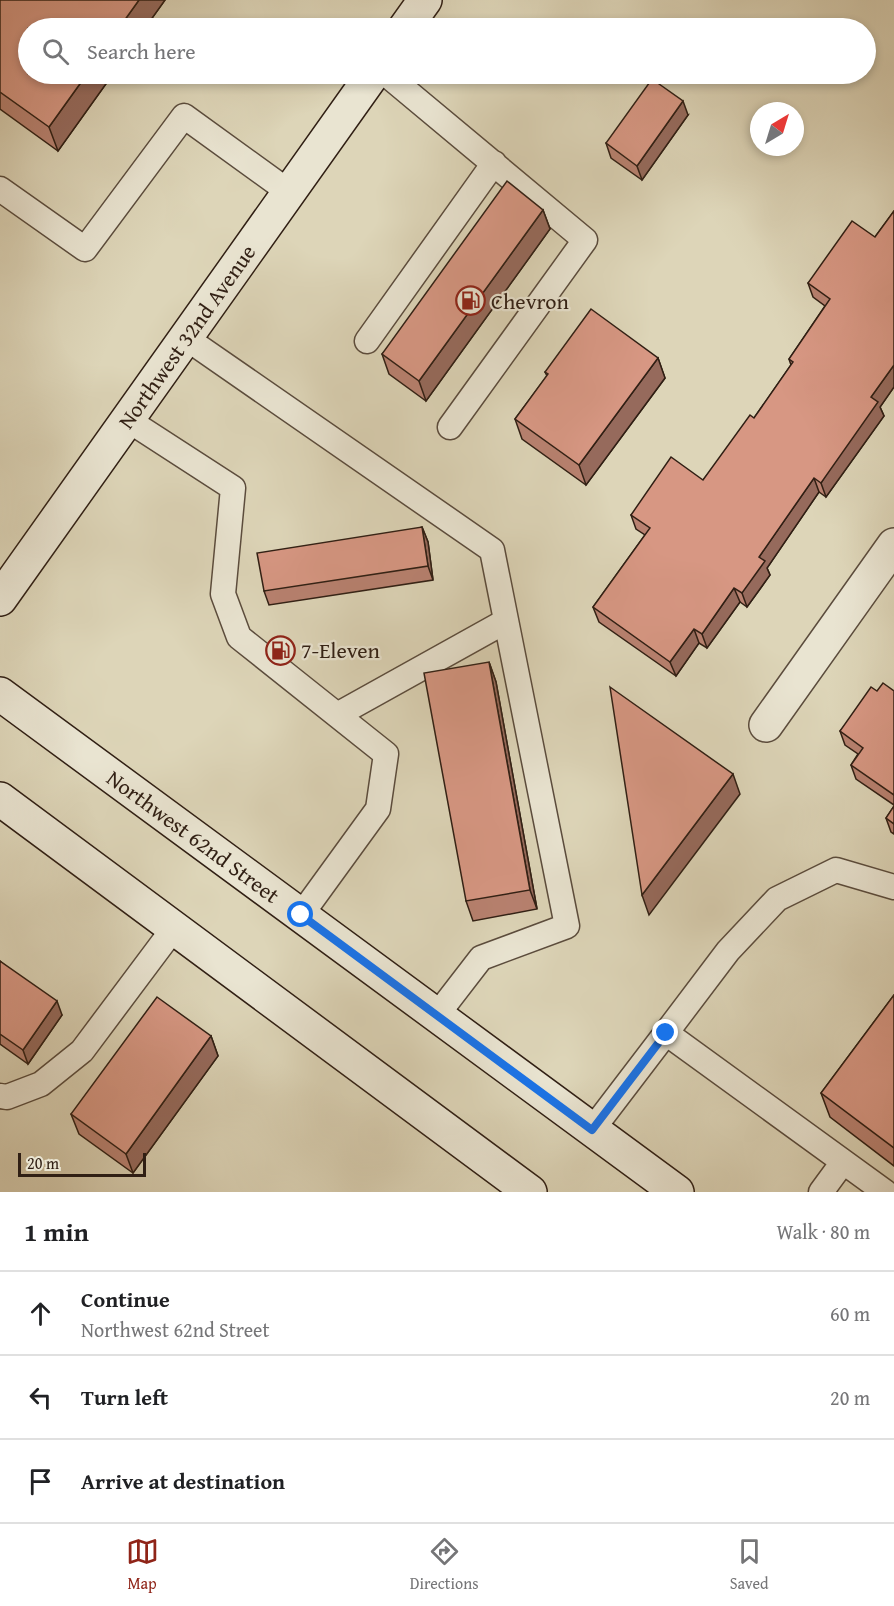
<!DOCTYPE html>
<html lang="en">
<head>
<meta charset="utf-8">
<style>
  :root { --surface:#fff; --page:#f6f6f6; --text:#202124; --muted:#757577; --line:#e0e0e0; --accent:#8f2418 }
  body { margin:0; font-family:"Gentium Book Plus",serif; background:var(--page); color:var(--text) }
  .compass { position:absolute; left:750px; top:102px; width:54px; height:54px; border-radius:50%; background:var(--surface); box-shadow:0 3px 9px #0003; rotate:38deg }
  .scale { position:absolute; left:18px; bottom:15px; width:128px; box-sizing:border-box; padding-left:6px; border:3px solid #301f14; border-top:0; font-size:16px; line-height:21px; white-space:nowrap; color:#301f14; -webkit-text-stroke:4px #e9e4d1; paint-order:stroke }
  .stop { position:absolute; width:18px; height:18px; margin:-14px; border:4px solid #1a73e8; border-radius:50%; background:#fff }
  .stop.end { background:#1a73e8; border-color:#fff; box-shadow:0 2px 6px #0008 }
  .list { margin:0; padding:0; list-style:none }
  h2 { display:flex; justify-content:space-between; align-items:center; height:78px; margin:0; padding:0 24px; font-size:26px }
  h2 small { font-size:20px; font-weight:400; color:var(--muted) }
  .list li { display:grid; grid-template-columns:39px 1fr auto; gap:18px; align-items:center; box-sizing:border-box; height:84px; padding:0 24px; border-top:2px solid var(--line) }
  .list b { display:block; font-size:22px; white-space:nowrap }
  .list p { margin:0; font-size:20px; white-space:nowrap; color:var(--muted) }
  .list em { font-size:20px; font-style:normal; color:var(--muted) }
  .icon { flex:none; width:33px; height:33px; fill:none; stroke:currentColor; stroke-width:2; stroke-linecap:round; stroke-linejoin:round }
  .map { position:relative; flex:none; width:894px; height:1192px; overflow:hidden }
  .search { position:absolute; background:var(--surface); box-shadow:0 3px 9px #0003; left:18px; right:18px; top:18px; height:66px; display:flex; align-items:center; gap:15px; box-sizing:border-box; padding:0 21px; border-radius:33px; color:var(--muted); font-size:22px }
  .sheet { height:330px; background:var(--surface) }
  nav { display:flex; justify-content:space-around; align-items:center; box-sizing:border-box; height:84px; border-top:2px solid var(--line); background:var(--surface); font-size:16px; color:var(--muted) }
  nav a { display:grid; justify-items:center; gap:3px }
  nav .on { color:var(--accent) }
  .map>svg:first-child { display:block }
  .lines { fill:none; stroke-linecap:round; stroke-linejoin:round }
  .lane-casing { stroke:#5b4c3d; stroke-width:27 }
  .street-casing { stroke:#5b4c3d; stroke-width:36 }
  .secondary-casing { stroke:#301f14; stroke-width:36 }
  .lane { stroke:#e9e4d1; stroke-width:24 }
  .street { stroke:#e9e4d1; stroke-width:33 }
  .secondary { stroke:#e9e4d1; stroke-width:33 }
  .wall { fill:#b98271; stroke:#301f14; stroke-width:1.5 }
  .shaded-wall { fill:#966a5c; stroke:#301f14; stroke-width:1.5 }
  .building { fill:#d79783; stroke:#301f14; stroke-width:1.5 }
  .route { stroke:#1a73e8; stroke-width:8 }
  .labels { text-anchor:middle; stroke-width:4.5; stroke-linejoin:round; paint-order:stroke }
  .poi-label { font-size:22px; fill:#301f14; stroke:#e9e4d1; text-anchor:start }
  .street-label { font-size:22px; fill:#301f14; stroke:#e9e4d1 }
</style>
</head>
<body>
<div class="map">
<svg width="894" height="1192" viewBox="0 0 894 1192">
  <rect width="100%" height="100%" fill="#ddd5b8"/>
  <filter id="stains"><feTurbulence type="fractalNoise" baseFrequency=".00333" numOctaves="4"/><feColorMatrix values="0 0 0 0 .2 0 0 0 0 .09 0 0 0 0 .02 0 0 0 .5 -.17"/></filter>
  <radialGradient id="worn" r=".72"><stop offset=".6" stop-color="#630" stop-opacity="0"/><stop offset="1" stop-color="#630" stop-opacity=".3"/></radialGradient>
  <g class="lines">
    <defs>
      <path id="lane" d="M386,74l199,166 -135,187
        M0,189l85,60 99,-133 105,76
        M186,338l306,212 75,376 -86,32 -44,57
        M367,341l127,-178
        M128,420l105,68 -10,106 16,43 147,117 -8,55 -77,106
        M337,715l169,-94
        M666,1033l62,-82 49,-52 59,-29 58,17
        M0,1096l7,1 34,-13 41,-33 92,-123
        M592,1130l74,-97 219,159
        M821,1192l22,-30"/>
      <path id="street" d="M766,725l128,-180"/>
      <g id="secondary">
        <path d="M405,28l20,-28"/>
        <path id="s1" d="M0,599l373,-525"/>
        <path id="s2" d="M0,694l677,498"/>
        <path d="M0,799l530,393"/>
      </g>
    </defs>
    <use href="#lane" class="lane-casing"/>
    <use href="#street" class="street-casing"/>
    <use href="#secondary" class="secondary-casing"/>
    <use href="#lane" class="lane"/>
    <use href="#street" class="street"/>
    <use href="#secondary" class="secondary"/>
  </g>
  <path class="wall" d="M0,0h165l-20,28h-117l85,46 -55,77 -58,-42z
    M688,115l-46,65 -31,-22 -5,-15z
    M543,210l7,19 -124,172 -37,-27 -7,-20z
    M894,211v176l-14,20 4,9 -58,81 -7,-5 -52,76 3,7 -23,32 -7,-5 -33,46 -8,-5 -23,33 -77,-54 -6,-15 52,-72 -9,-6 -5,-14 72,-35 51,-62 37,-53 -2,-6 36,-53 -12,-9 -5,-14 67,-46z
    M658,358l7,20 -79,107 -64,-46 -7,-20 32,-43 -2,-4z
    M422,527l6,15 5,38 -164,25 -5,-14z
    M489,662l7,20 41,227 -64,12 -7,-20z
    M877,691h17v114l-38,-26 -5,-14 7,-11 -13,-9 -5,-14z
    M894,806v28l-3,-2 -5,-14z
    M0,961l62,54 -34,49 -28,-20z
    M894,995v171l-64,-49 -9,-24z
    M211,1036l7,20 -85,117 -54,-39 -8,-20z"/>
  <path class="shaded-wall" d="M139,0h26l-20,28h-26z
    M87,74h26l-55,77 -9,-24z
    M683,101l5,14 -46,65 -5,-14z
    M543,210l7,19 -124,172 -7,-20z
    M658,358l7,20 -79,107 -7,-20z
    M894,365v22l-14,20 4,9 -58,81 -5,-14 50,-86z
    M814,478l5,14 -52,76 3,7 -23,32 -5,-14 17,-36z
    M422,527l6,15 5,38 -5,-14z
    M734,588l6,14 -33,46 -5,-14z
    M694,629l5,14 -23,33 -6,-14z
    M489,662l7,20 41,227 -7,-19z
    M733,774l7,20 -91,121 -7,-20z
    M57,1001l5,14 -34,49 -5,-14z
    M211,1036l7,20 -85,117 -7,-19z"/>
  <path class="building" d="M0,0h139l-20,28h-91v46h59l-38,53 -49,-35z
    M652,79l31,22 -46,65 -31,-23z
    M507,181l36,29 -124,171 -37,-27z
    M894,211v154l-23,32 7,5 -57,81 -7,-5 -55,79 6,4 -23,32 -8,-5 -32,46 -8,-5 -24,33 -77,-55 57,-79 -19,-13 40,-58 32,23 47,-65 4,3 39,-56 -4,-3 41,-60 -22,-16 44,-62 23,16z
    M591,309l67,49 -79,107 -64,-46 33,-45 -3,-2z
    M422,527l6,39 -164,25 -7,-38z
    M489,662l41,228 -64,11 -42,-228z
    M883,683l11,8v104l-43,-30 12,-17 -23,-17 31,-44 6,4z
    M610,687l123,87 -91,121z
    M894,806v18l-8,-6z
    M0,961l57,40 -34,49 -23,-16z
    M894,995v153l-73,-55z
    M157,997l54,39 -85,118 -55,-40z"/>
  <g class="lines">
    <path class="route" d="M301,915l291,215 74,-97"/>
  </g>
  <defs>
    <symbol id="fuel-ring" viewBox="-11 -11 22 22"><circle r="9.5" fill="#e9e4d1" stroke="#8f2418" stroke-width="1.5"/><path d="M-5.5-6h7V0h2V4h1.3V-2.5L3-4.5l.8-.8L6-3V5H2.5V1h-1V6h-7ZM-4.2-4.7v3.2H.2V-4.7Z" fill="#8f2418"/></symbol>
  </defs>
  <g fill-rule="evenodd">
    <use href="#fuel-ring" x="454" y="284" width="33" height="33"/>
    <use href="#fuel-ring" x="264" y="634" width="33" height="33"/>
  </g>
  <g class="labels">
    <g class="poi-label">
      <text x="491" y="309">Chevron</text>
      <text x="301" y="658">7-Eleven</text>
    </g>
    <g class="street-label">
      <text dy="8" stroke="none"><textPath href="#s1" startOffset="322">Northwest 32nd Avenue</textPath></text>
      <text dy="8" stroke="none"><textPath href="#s2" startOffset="240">Northwest 62nd Street</textPath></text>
    </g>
  </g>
  <rect width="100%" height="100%" filter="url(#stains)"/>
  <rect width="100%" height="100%" fill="url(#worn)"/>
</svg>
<svg class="compass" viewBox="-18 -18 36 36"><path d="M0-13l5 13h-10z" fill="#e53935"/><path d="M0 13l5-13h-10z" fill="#757577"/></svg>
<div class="scale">20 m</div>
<div class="stop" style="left:301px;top:915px"></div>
<div class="stop end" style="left:666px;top:1033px"></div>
<div class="search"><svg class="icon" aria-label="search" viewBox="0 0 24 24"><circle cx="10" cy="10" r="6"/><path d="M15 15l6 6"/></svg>Search here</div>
</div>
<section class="sheet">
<h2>1 min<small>Walk · 80 m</small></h2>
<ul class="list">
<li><svg class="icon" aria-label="ahead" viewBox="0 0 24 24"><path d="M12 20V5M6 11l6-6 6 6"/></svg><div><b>Continue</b><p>Northwest 62nd Street</p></div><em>60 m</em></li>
<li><svg class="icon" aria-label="left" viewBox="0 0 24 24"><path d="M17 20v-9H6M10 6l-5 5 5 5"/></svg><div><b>Turn left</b></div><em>20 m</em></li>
<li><svg class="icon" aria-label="arrive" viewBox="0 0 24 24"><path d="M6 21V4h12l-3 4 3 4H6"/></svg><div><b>Arrive at destination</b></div></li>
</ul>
</section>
<nav>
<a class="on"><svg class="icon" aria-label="map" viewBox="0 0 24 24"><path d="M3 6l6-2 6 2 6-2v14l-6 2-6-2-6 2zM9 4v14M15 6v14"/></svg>Map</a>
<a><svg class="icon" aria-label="directions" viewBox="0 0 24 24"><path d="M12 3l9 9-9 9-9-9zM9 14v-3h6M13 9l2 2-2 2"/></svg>Directions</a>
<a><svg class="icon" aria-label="saved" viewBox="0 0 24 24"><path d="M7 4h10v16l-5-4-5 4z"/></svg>Saved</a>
</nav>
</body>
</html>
